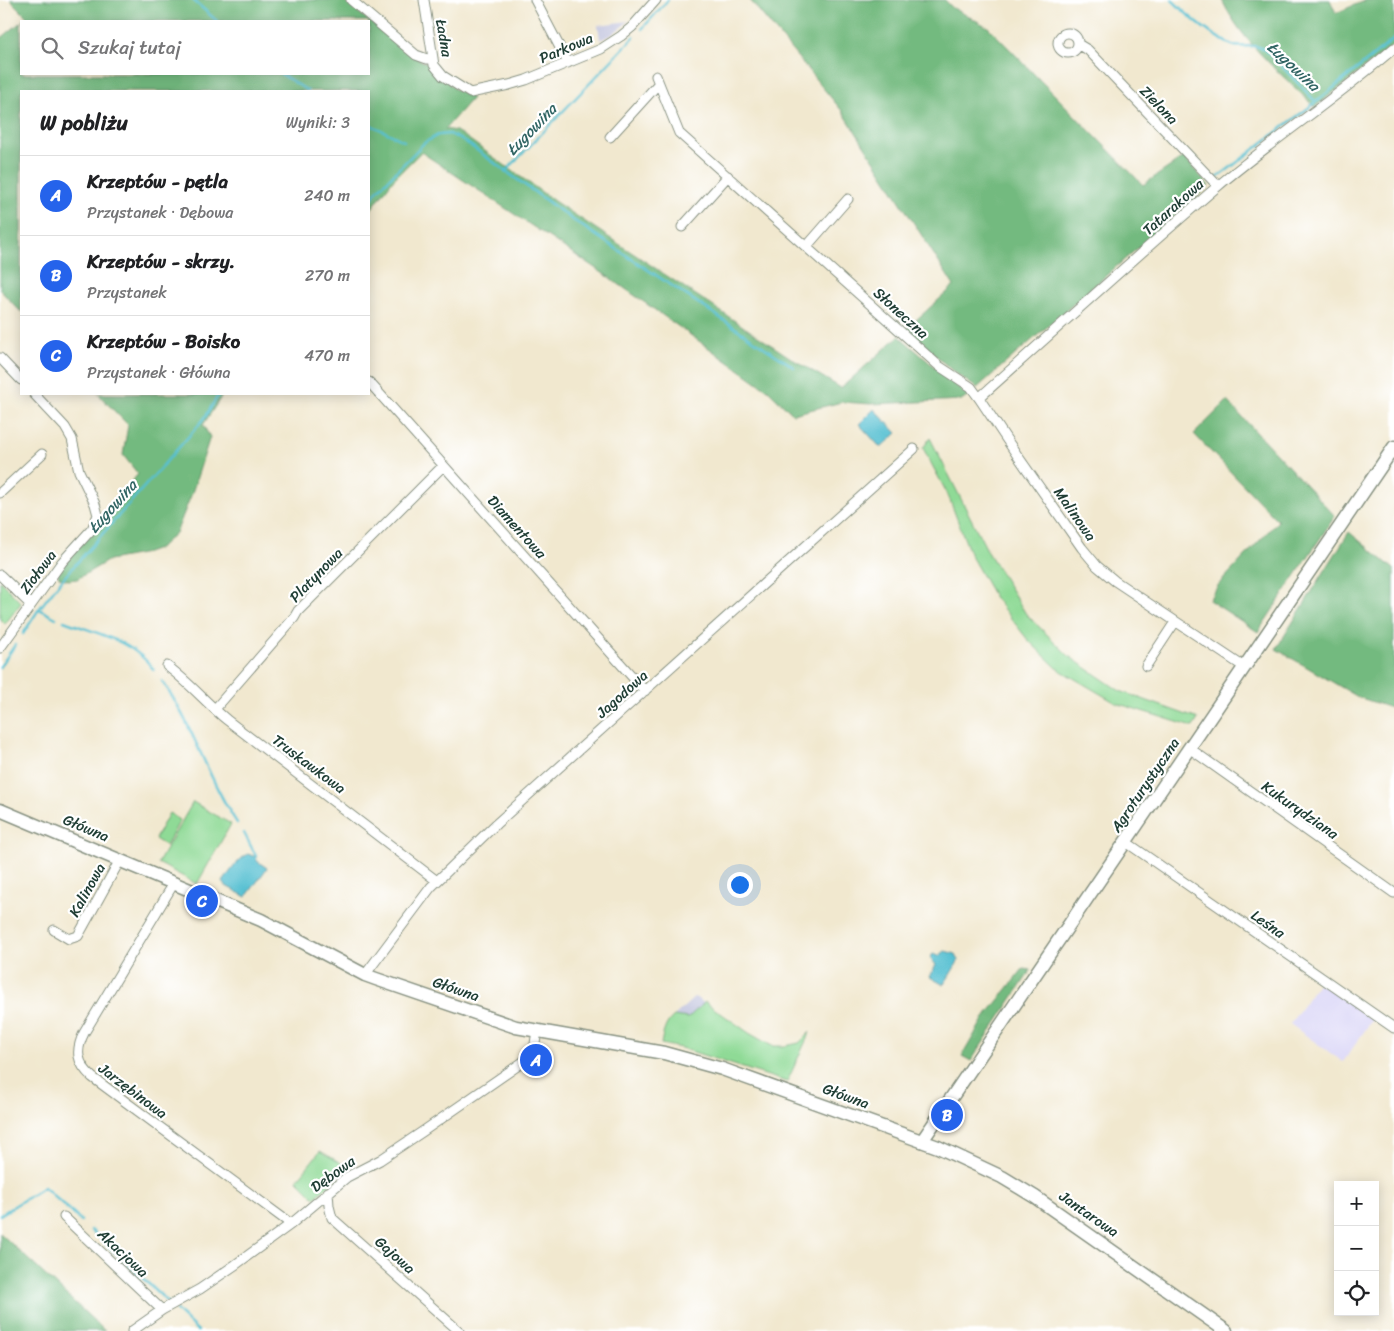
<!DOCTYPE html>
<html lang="pl">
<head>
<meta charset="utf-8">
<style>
  :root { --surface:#fff; --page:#f6f6f6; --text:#202124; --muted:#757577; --line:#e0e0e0; --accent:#2563eb }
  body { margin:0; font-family:Sriracha,sans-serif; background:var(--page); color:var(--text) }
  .controls { position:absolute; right:15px; bottom:15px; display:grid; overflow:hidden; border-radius:0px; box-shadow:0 2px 12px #0003 }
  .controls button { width:45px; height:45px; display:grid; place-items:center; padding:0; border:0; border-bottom:1px solid var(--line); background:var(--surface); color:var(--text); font:25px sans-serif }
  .you { position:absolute; left:739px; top:884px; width:18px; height:18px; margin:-12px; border:4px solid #fff; border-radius:50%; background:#1a73e8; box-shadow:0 0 0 8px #1a73e833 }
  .badge { display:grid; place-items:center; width:32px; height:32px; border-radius:50%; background:var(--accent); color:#fff; font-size:16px; font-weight:700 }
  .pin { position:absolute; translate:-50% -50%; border:2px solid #fff; box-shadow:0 1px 5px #0006 }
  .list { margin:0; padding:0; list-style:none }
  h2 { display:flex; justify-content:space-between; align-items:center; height:65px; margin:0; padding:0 20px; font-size:21px }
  h2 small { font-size:16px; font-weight:400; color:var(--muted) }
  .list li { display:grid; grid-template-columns:32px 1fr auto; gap:15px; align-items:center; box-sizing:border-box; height:80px; padding:0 20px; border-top:1px solid var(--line) }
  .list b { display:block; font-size:19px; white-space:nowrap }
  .list p { margin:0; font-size:16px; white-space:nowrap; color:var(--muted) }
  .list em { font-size:16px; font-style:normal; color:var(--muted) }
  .icon { flex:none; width:28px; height:28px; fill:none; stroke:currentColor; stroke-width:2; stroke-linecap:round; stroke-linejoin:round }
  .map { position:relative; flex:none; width:1394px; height:1331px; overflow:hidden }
  .search { position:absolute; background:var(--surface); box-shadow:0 2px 12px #0003; left:20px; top:20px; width:350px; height:55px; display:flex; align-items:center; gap:12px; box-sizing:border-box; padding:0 18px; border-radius:0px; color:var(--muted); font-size:19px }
  .panel { position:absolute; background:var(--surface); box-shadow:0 2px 12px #0003; left:20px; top:90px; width:350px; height:305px; border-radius:0px }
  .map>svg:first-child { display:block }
  .built { fill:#dad6f7 }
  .industrial { fill:#c0c2dd }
  .green { fill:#8fda96; stroke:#578c65 }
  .forest { fill:#73ba7f; stroke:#497c5a }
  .water { fill:#56c0d2; stroke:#3a7e83 }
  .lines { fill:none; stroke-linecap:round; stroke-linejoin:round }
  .stream { stroke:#56c0d2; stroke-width:2.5 }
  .street-casing { stroke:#889282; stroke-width:11 }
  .secondary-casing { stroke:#889282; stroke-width:15 }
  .street { stroke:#fff; stroke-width:9 }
  .secondary { stroke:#fff; stroke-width:12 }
  .labels { text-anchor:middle; stroke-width:4.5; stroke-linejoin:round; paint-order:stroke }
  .street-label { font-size:15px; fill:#1f3d34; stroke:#fff }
  .water-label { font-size:16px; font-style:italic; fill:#306463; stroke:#fff }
</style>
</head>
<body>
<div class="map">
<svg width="1394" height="1331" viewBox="0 0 1394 1331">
  <rect width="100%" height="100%" fill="#fff"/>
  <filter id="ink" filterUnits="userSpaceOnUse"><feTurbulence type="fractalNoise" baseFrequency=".02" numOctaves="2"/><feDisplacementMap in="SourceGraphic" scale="10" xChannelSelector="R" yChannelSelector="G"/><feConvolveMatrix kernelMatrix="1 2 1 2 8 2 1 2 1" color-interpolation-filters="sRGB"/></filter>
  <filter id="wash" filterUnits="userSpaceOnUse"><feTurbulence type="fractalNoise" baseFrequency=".0096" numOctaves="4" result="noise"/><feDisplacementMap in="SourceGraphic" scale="20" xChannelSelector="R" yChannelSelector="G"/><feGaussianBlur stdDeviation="1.12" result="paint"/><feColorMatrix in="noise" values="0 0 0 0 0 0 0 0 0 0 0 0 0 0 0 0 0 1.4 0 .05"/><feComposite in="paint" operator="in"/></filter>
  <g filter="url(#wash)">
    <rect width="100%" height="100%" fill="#f1e8cf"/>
    <path class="built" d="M1319,982l53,38 -29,42 -53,-38z"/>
    <path class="industrial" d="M629,21l-18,14 -11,5 -2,-15z
      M695,997l9,6 -16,15 -14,-2z"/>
    <path class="green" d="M930,438l58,114 38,62 44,43 50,34 78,28 -5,8 -77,-24 -58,-34 -30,-29 -33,-42 -24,-42 -23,-61 -25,-47z
      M0,581l21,22 -16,21 -5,-5z
      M193,802l38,22 -34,60 -39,-21z
      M169,813l11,7 -14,26 -11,-7z
      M705,1002l44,31 23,13h13l14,-3 11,-11 -23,50 -106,-34 -20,-4c2,-11 4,-21 13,-28l14,2z
      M320,1151l28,16 -33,31 -18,-18z"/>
    <path class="forest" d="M10,0h333l66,53 23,14 23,22 17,9 -27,31 11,2 11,7 87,63 240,159 47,28 58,-52 69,60 -5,4 -92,4 -29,-2 -49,12 -25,-24 -158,-112 -189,-126 -28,28 -24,32v-121h-348v221l-21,-22v-251l21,-17v52h348v-53h-347l5,-4z
      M750,0h195l8,8 35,19 155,158 41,-28 25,29 -232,202 -22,-15 -49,-44 48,-43 -111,-174z
      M1222,0h108l6,13 30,-13h28v45l-79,62c-33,-33 -73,-64 -93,-107z
      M98,394h125l-20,31 7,12 -18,56 -16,40 -18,16 -11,4 -38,7 -32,19 -9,1 -9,-3 -1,-4 41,-51c5,-6 13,-8 18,-14l-2,-6 23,-28 -15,-19 5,-30z
      M1227,401l108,115 -77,116 -49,-32 10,-16 59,-63 -84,-87z
      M1349,532l45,37v140l-36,-12 -82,-48z
      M1023,969l8,1 -60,91 -9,-5 22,-38z
      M0,1233l105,98h-105z"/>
    <path class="water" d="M874,409l23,24 -16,15 -22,-24z
      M248,854l5,2h3l1,5 10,7 -21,29 -20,-11 -3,-4c7,-10 14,-22 25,-28z
      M945,951l11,3 3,6 -14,23 -3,1 -12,-7 6,-12 -6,-8 3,-3 6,2z"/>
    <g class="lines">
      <path class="stream" d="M193,0l24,21
        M1172,0c17,17 38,35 60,45 9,4 18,-1 27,2 3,1 7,4 10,6l47,49
        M642,29l26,-29
        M281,74l27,17
        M369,124l35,17
        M505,172l129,-135
        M1218,177l98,-75 78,-63
        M369,205l6,-12 49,-50 14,-8 12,-1 17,9 106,77 221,147
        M39,609l17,9
        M64,621c32,12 70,20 90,49
        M23,634l16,-25 21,-27 144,-163 15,-25
        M0,667l15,-22
        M162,681c31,43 45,97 75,142
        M244,833l12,23
        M0,1215l44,-28 37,34
        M91,1230l78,73
        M176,1310l22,21"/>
    </g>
  </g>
  <g filter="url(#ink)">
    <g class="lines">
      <defs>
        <path id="street" d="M351,0l65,55 11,4 6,-1
          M424,0l10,65 9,11 27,17 39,-8 17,-5 75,-31 20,-13 11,-9 24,-27
          M535,0l33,63
          M1058 43a10 10 0 1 1 20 0a10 10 0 1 1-20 0Z
          M1078,44l10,6 130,136
          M656,76l23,57 260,233 32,21 8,11 38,57 65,93 15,18 18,15 129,86
          M610,137l49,-54
          M682,227l46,-51
          M807,246l41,-47
          M0,358l21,22
          M369,382l276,309
          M979,398c80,-71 158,-143 239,-212 57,-48 120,-89 176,-138
          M0,493l42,-39
          M0,575l30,29
          M0,648l62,-86 30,-33 6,-14 -3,-11 -16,-33 -7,-32 -7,-12 -31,-33
          M167,666c22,16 39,37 60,54l210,161
          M1146,666l29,-44
          M215,709l79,-91 4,-7 145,-145
          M1189,748l205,145
          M1126,842l268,186
          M174,883l-90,150c-9,18 -7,30 8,44l199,147
          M54,930l15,9 9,-3 42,-76
          M365,975l66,-88 65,-63 418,-375
          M328,1192l1,14 3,12 127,113
          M64,1217l98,93
          M132,1331l30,-21 38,-21 35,-24 56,-41 56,-47 33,-17 42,-28 101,-70 11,-12 3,-19"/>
        <path id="secondary" d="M0,810l261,110 104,55 11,4 140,48 148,26 58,16 216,78 64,30 33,20 191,134
          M922,1141l472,-694"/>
      </defs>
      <use href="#street" class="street-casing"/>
      <use href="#secondary" class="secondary-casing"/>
      <use href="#street" class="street"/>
      <use href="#secondary" class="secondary"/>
    </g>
  </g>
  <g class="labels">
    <g class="street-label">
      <text transform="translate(444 38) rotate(80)" y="5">Ładna</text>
      <text transform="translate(566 48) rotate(-23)" y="5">Parkowa</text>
      <text transform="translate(1159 105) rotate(46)" y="5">Zielona</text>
      <text transform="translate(1173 207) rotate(-42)" y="5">Tatarakowa</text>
      <text transform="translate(901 313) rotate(42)" y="5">Słoneczna</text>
      <text transform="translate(1075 514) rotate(55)" y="5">Malinowa</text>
      <text transform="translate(517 527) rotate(48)" y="5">Diamentowa</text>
      <text transform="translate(38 572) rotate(-53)" y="5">Ziołowa</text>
      <text transform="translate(316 575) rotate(-46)" y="5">Platynowa</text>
      <text transform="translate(622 694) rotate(-42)" y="5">Jagodowa</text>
      <text transform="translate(309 764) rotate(37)" y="5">Truskawkowa</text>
      <text transform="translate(1145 785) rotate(-56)" y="5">Agroturystyczna</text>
      <text transform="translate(1300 810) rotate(35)" y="5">Kukurydziana</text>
      <text transform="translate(86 828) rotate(23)" y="5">Główna</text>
      <text transform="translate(87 890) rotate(-61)" y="5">Kalinowa</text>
      <text transform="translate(1268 924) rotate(35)" y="5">Leśna</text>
      <text transform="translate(456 989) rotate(19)" y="5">Główna</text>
      <text transform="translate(133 1091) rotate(37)" y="5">Jarzębinowa</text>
      <text transform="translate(846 1096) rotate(20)" y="5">Główna</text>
      <text transform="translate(333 1174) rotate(-36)" y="5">Dębowa</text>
      <text transform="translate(1089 1214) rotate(35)" y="5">Jantarowa</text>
      <text transform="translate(123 1253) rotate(43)" y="5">Akacjowa</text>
      <text transform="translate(395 1255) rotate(42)" y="5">Gajowa</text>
    </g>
    <g class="water-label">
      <text transform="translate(1294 66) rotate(43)" y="6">Ługowina</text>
      <text transform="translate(531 129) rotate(-46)" y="6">Ługowina</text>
      <text transform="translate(112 506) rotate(-48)" y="6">Ługowina</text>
    </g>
  </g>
</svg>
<div class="controls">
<button>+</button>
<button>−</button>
<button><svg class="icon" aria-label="locate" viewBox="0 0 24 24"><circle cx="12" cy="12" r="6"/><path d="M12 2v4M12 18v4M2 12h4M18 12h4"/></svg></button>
</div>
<div class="you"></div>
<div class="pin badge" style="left:536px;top:1060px">A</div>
<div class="pin badge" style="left:947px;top:1115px">B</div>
<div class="pin badge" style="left:202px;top:901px">C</div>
<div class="search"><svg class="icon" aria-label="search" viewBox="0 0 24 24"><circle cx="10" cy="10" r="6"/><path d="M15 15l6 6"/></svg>Szukaj tutaj</div>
<section class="panel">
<h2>W pobliżu<small>Wyniki: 3</small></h2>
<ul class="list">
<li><span class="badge">A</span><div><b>Krzeptów - pętla</b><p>Przystanek · Dębowa</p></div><em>240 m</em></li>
<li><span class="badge">B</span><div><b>Krzeptów - skrzy.</b><p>Przystanek</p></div><em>270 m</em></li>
<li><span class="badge">C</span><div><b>Krzeptów - Boisko</b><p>Przystanek · Główna</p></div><em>470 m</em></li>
</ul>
</section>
</div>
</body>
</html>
